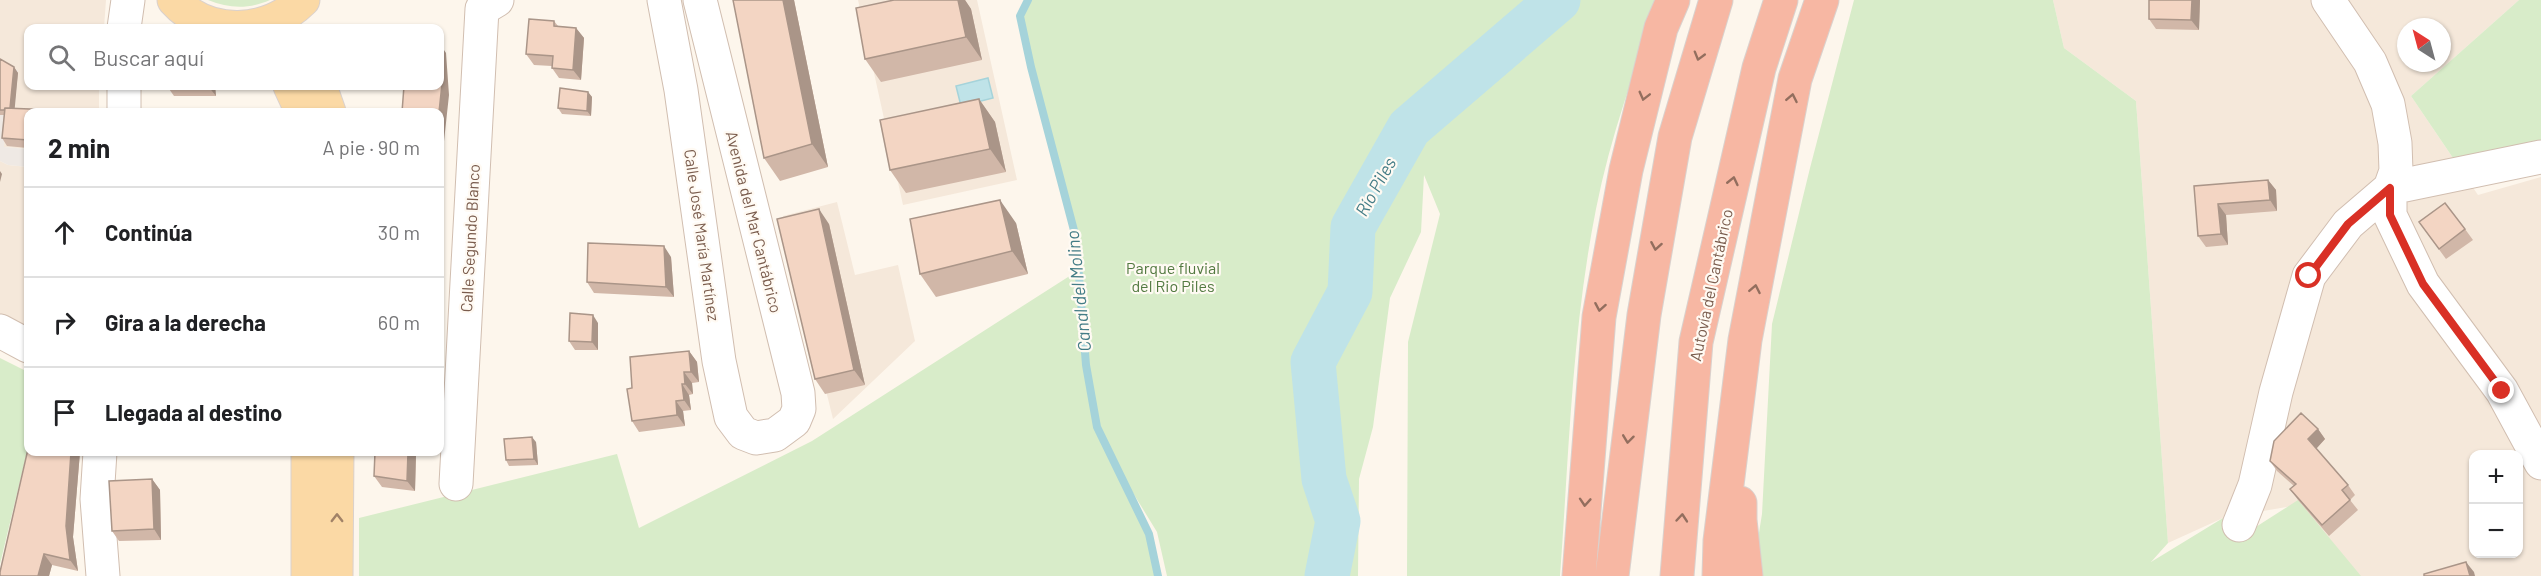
<!DOCTYPE html>
<html lang="es">
<head>
<meta charset="utf-8">
<style>
  :root { --surface:#fff; --page:#f6f6f6; --text:#202124; --muted:#757577; --line:#e0e0e0 }
  body { margin:0; font-family:Barlow,sans-serif; background:var(--page); color:var(--text) }
  .controls { position:absolute; right:18px; bottom:18px; display:grid; overflow:hidden; border-radius:12px; box-shadow:0 2px 4px #0004 }
  .controls button { width:54px; height:54px; display:grid; place-items:center; padding:0; border:0; border-bottom:2px solid var(--line); background:var(--surface); color:var(--text); font:30px sans-serif }
  .compass { position:absolute; left:2397px; top:18px; width:54px; height:54px; border-radius:50%; background:var(--surface); box-shadow:0 2px 4px #0004; rotate:324deg }
  .stop { position:absolute; width:18px; height:18px; margin:-14px; border:4px solid #d93025; border-radius:50%; background:#fff }
  .stop.end { background:#d93025; border-color:#fff; box-shadow:0 2px 6px #0008 }
  .list { margin:0; padding:0; list-style:none }
  h2 { display:flex; justify-content:space-between; align-items:center; height:78px; margin:0; padding:0 24px; font-size:26px }
  h2 small { font-size:20px; font-weight:400; color:var(--muted) }
  .list li { display:grid; grid-template-columns:39px 1fr auto; gap:18px; align-items:center; box-sizing:border-box; height:90px; padding:0 24px; border-top:2px solid var(--line) }
  .list b { display:block; font-size:22px; white-space:nowrap }
  .list em { font-size:20px; font-style:normal; color:var(--muted) }
  .icon { flex:none; width:33px; height:33px; fill:none; stroke:currentColor; stroke-width:2; stroke-linecap:round; stroke-linejoin:round }
  .map { position:relative; flex:none; width:2541px; height:576px; overflow:hidden }
  .search { position:absolute; background:var(--surface); box-shadow:0 2px 4px #0004; left:24px; top:24px; width:420px; height:66px; display:flex; align-items:center; gap:15px; box-sizing:border-box; padding:0 21px; border-radius:12px; color:var(--muted); font-size:22px }
  .panel { position:absolute; background:var(--surface); box-shadow:0 2px 4px #0004; left:24px; top:108px; width:420px; height:348px; border-radius:12px }
  .map>svg:first-child { display:block }
  .residential { fill:#f5e8da; fill-rule:evenodd }
  .industrial { fill:#efe9e4 }
  .green { fill:#d8ecc9 }
  .water { fill:#bfe3e8; stroke:#a5d3da; stroke-width:1.5 }
  .lines { fill:none; stroke-linecap:round; stroke-linejoin:round }
  .stream { stroke:#a5d3da; stroke-width:8 }
  .river { stroke:#bfe3e8; stroke-width:45 }
  .minor-casing { stroke:#d1beb0; stroke-width:35 }
  .major-casing { stroke:#dad1cd; stroke-width:35 }
  .highway-casing { stroke:#dad1cd; stroke-width:35 }
  .minor { stroke:#fff; stroke-width:33 }
  .major { stroke:#fbd9a5; stroke-width:33 }
  .highway { stroke:#f7b7a3; stroke-width:33 }
  .wall { fill:#d1b7a8 }
  .shaded-wall { fill:#aa9588 }
  .building { fill:#f3d5c3; stroke:#aa9588; stroke-width:1.5 }
  .oneway { stroke:#936e5e }
  .oneway2 { stroke:#a18267 }
  .route { stroke:#d93025; stroke-width:8 }
  .labels { text-anchor:middle; stroke-width:4.5; stroke-linejoin:round; paint-order:stroke }
  .street-label { font-size:16px; fill:#7a5c4d; stroke:#fffaf3 }
  .park-label { font-size:16px; fill:#537a41; stroke:#fffaf3 }
  .water-label { font-size:18px; font-style:italic; fill:#437c86; stroke:#fffaf3 }
</style>
</head>
<body>
<div class="map">
<svg width="2541" height="576" viewBox="0 0 2541 576">
  <rect width="100%" height="100%" fill="#fdf6ec"/>
  <path class="residential" d="M0,0h106l-2,28h-76v58h71v26h-71v37l-24,-2 1,-32 7,-46 -12,-7z
    M858,0h119l40,180 -114,25z
    M2053,0h466l-108,96 67,99 63,-18v399h-182l-67,-70 -69,12 -55,25 -32,-442 -72,-53zM2406,27h36v36h-36zM2474,454h44v100h-44z
    M0,161l8,4 20,2v167l-28,-14z
    M837,202l18,73 43,-10 17,76 -82,78 -50,-203z"/>
  <path class="industrial" d="M0,62l12,7 6,1 -4,46h-9l-1,31 24,2v18l-20,-2 -8,-4z"/>
  <path class="green" d="M208,0h62c-21,9 -40,9 -62,0z
    M1028,0h631c-24,69 -49,138 -63,209 -24,120 -27,245 -36,367h-153l1,-234 32,-128 -16,-39 -3,57 -31,66 -17,129 -14,52 -1,97h-191l-10,-44 -38,-62 30,64 9,42h-799v-58l258,-64 22,74 173,-87 267,-171 -3,-33 -45,-170 -11,-51z
    M1854,0h199l11,48 72,53 32,442 -17,19 72,-44 14,21 61,-39 63,76h-609l10,-62 10,-190 38,-156z
    M2519,0h22v144l-88,14 -42,-62z
    M0,358l28,14v76l-28,116z"/>
  <path class="water" d="M988,78l5,20 -32,8 -5,-20z"/>
  <g class="lines">
    <path class="stream" d="M1028,0l-8,16 11,51 45,171 10,127 11,62 52,107 9,42"/>
    <path class="river" d="M1327,576l11,-55 -14,-42 -11,-117 37,-70 3,-65 56,-99 149,-128"/>
    <defs>
      <path id="minor" d="M664,0l17,90 38,271 12,56 12,16 13,5 19,-3 19,-14 5,-12 -1,-16 -98,-393
        M2328,0l42,62 18,42 7,39 1,28 -6,17v27l33,69 79,107 39,72
        M124,28l4,-28
        M124,112v-26
        M0,331l28,15
        M100,452l-3,47 6,77
        M456,484l26,-475 15,-9
        M2239,525l16,-40 21,-93 33,-116 39,-52 42,-36 151,-31"/>
      <path id="major" d="M174,0c34,38 94,35 129,0
        M290,86l12,26
        M320,86l9,26
        M308,576v-124
        M336,576l1,-124"/>
      <path id="highway" d="M1740,503v17l6,56
        M1579,576l20,-259 27,-147 35,-142 12,-28
        M1612,576l32,-261 31,-178 41,-137
        M1677,576l19,-234 63,-274 22,-68
        M1719,576l1,-35 25,-201 50,-261 27,-79"/>
    </defs>
    <use href="#minor" class="minor-casing"/>
    <use href="#major" class="major-casing"/>
    <use href="#highway" class="highway-casing"/>
    <use href="#minor" class="minor"/>
    <use href="#major" class="major"/>
    <use href="#highway" class="highway"/>
  </g>
  <path class="wall" d="M733,0h61l34,167 -48,14 -16,-23z
    M894,0h71l6,9 11,51 -101,22 -16,-23z
    M2200,0l-1,30 -43,-1 -7,-10z
    M554,21l4,5 18,2 8,10 -3,42 -22,-2 -7,-10v-2l-18,-1 -8,-11z
    M0,59l14,8 4,6 -4,35 14,4v36l-21,-2 -5,-8 2,-23h-4z
    M167,86h48l1,10h-42z
    M588,92l4,5 -1,19 -29,-2 -4,-6z
    M979,99l16,23 11,50 -100,21 -16,-23z
    M2268,180l8,10 1,21 -51,4 2,30 -22,2 -8,-11 -4,-50z
    M2419,222l46,7 8,11 -27,19z
    M1016,223l12,51 -92,23 -16,-23z
    M829,224l36,161 -40,9 -10,-15z
    M671,257l3,40 -80,-4 -7,-11z
    M598,323v27h-23l-6,-9z
    M689,351l8,11 2,20 -7,1 1,11 -4,1 2,15 -8,1 2,15 -46,6 -7,-11z
    M2318,429l7,10 -9,10 32,36 7,10 -5,5 8,10 -29,26 -31,-36 -8,-11 4,-3 -17,-15 -7,-10z
    M536,442l2,23 -29,1 -3,-6z
    M28,452h52l-7,85 5,34 -26,-6 -3,11h-49z
    M416,454l-1,37 -33,-4 -8,-11z
    M152,479l8,11 1,50 -42,1 -7,-10z"/>
  <path class="shaded-wall" d="M783,0h11l34,167 -16,-23z
    M958,0h7l6,9 11,51 -16,-23z
    M2192,0h8l-1,30 -8,-10z
    M576,28l8,10 -3,42 -8,-10z
    M440,44l6,9 3,42 -9,83 3,3 -3,37z
    M14,67l4,6 -4,43 -4,-5z
    M208,86h7l1,10z
    M588,92l4,5 -1,19 -4,-5z
    M979,99l16,23 11,50 -16,-23z
    M0,171l2,3 -2,8z
    M2268,180l8,10 1,21 -7,-11z
    M1000,200l16,23 12,51 -16,-23z
    M2218,204l8,11 2,30 -7,-11z
    M819,209l10,15 36,161 -11,-15z
    M664,246l7,11 3,40 -8,-10z
    M593,315l5,8v27l-6,-8z
    M689,351l8,11 2,20 -8,-10z
    M684,372l8,11 1,11 -8,-10z
    M682,384l7,11 2,15 -7,-10z
    M676,401l7,10 2,15 -8,-11z
    M2318,429l7,10 -10,11 -7,-11z
    M532,437l4,5 2,23 -4,-6z
    M71,452h9l-7,85 5,34 -8,-11 -4,-34z
    M408,452h6l2,2 -1,37 -8,-10z
    M152,479l8,11 1,50 -7,-11z
    M44,554l8,11 -3,11h-11z
    M2466,562l8,10 1,4h-5z"/>
  <path class="building" d="M733,0h50l29,144 -48,14z
    M894,0h64l8,37 -101,22 -9,-51z
    M2149,0h43l-1,20 -42,-1z
    M529,19l25,2v5l22,2 -3,42 -21,-2 1,-12 -27,-2z
    M440,54l2,30 -3,28h-37l2,-26h36z
    M0,59l14,8 -4,41h-5l-1,2h-4z
    M560,88l28,4 -1,19 -29,-3z
    M979,99l11,50 -100,21 -10,-50z
    M5,108l49,2v2h-26v28l-26,-2z
    M2268,180l2,20 -52,4 3,30 -23,2 -4,-50z
    M1000,200l12,51 -92,23 -10,-55z
    M2445,203l20,26 -26,20 -20,-27z
    M819,209l35,161 -39,9 -38,-160z
    M588,243l76,3 2,41 -79,-5z
    M570,313l23,2 -1,27 -23,-1z
    M689,351l2,21h-7l1,12h-3l2,16 -8,1 1,14 -45,6 -5,-32 5,-1 -2,-31z
    M2301,413l17,16 -10,10 40,46 -6,5 8,10 -28,25 -32,-36 6,-5 -26,-23 4,-20z
    M532,437l2,22 -28,1 -2,-21z
    M28,449v3h43l-5,74 4,34 -26,-6 -6,22h-38v-4z
    M375,452h33l-1,29 -33,-5z
    M152,479l2,50 -42,2 -3,-50z
    M2466,562l4,14h-46v-2z"/>
  <defs><path id="oneway-chevron" d="M-2-3.5L2.5 0L-2 3.5" fill="none" stroke-width="1.6" stroke-linecap="round" stroke-linejoin="round" transform="scale(1.5)"/></defs>
  <g class="oneway">
    <use href="#oneway-chevron" transform="translate(1699 56) rotate(106)"/>
    <use href="#oneway-chevron" transform="translate(1644 96) rotate(104)"/>
    <use href="#oneway-chevron" transform="translate(1792 98) rotate(-79)"/>
    <use href="#oneway-chevron" transform="translate(1733 181) rotate(-77)"/>
    <use href="#oneway-chevron" transform="translate(1656 246) rotate(100)"/>
    <use href="#oneway-chevron" transform="translate(1755 289) rotate(-79)"/>
    <use href="#oneway-chevron" transform="translate(1600 307) rotate(100)"/>
    <use href="#oneway-chevron" transform="translate(1628 439) rotate(97)"/>
    <use href="#oneway-chevron" transform="translate(1585 502) rotate(94)"/>
    <use href="#oneway-chevron" transform="translate(1682 518) rotate(-85)"/>
  </g>
  <use class="oneway2" href="#oneway-chevron" transform="translate(337 518) rotate(-90)"/>
  <g class="lines">
    <path class="route" d="M2309,276l39,-52 42,-36v27l33,69 79,107"/>
  </g>
  <g class="labels">
    <g class="street-label">
      <text transform="translate(754 222) rotate(76)" y="6">Avenida del Mar Cantábrico</text>
      <text transform="translate(702 235) rotate(82)" y="6">Calle José María Martínez</text>
      <text transform="translate(470 238) rotate(-87)" y="6">Calle Segundo Blanco</text>
      <text transform="translate(1711 285) rotate(-78)" y="6">Autovía del Cantábrico</text>
    </g>
    <g class="park-label">
      <text x="1173" y="274">Parque fluvial<tspan x="1173" dy="18">del Rio Piles</tspan></text>
    </g>
    <g class="water-label">
      <text transform="translate(1376 187) rotate(-61)" y="6">Río Piles</text>
      <text transform="translate(1079 291) rotate(-96)" y="6">Canal del Molino</text>
    </g>
  </g>
</svg>
<div class="controls">
<button>+</button>
<button>−</button>
</div>
<svg class="compass" viewBox="-18 -18 36 36"><path d="M0-13l5 13h-10z" fill="#e53935"/><path d="M0 13l5-13h-10z" fill="#757577"/></svg>
<div class="stop" style="left:2309px;top:276px"></div>
<div class="stop end" style="left:2502px;top:391px"></div>
<div class="search"><svg class="icon" aria-label="search" viewBox="0 0 24 24"><circle cx="10" cy="10" r="6"/><path d="M15 15l6 6"/></svg>Buscar aquí</div>
<section class="panel">
<h2>2 min<small>A pie · 90 m</small></h2>
<ul class="list">
<li><svg class="icon" aria-label="ahead" viewBox="0 0 24 24"><path d="M12 20V5M6 11l6-6 6 6"/></svg><div><b>Continúa</b></div><em>30 m</em></li>
<li><svg class="icon" aria-label="right" viewBox="0 0 24 24"><path d="M7 20v-9h11M14 6l5 5-5 5"/></svg><div><b>Gira a la derecha</b></div><em>60 m</em></li>
<li><svg class="icon" aria-label="arrive" viewBox="0 0 24 24"><path d="M6 21V4h12l-3 4 3 4H6"/></svg><div><b>Llegada al destino</b></div></li>
</ul>
</section>
</div>
</body>
</html>
